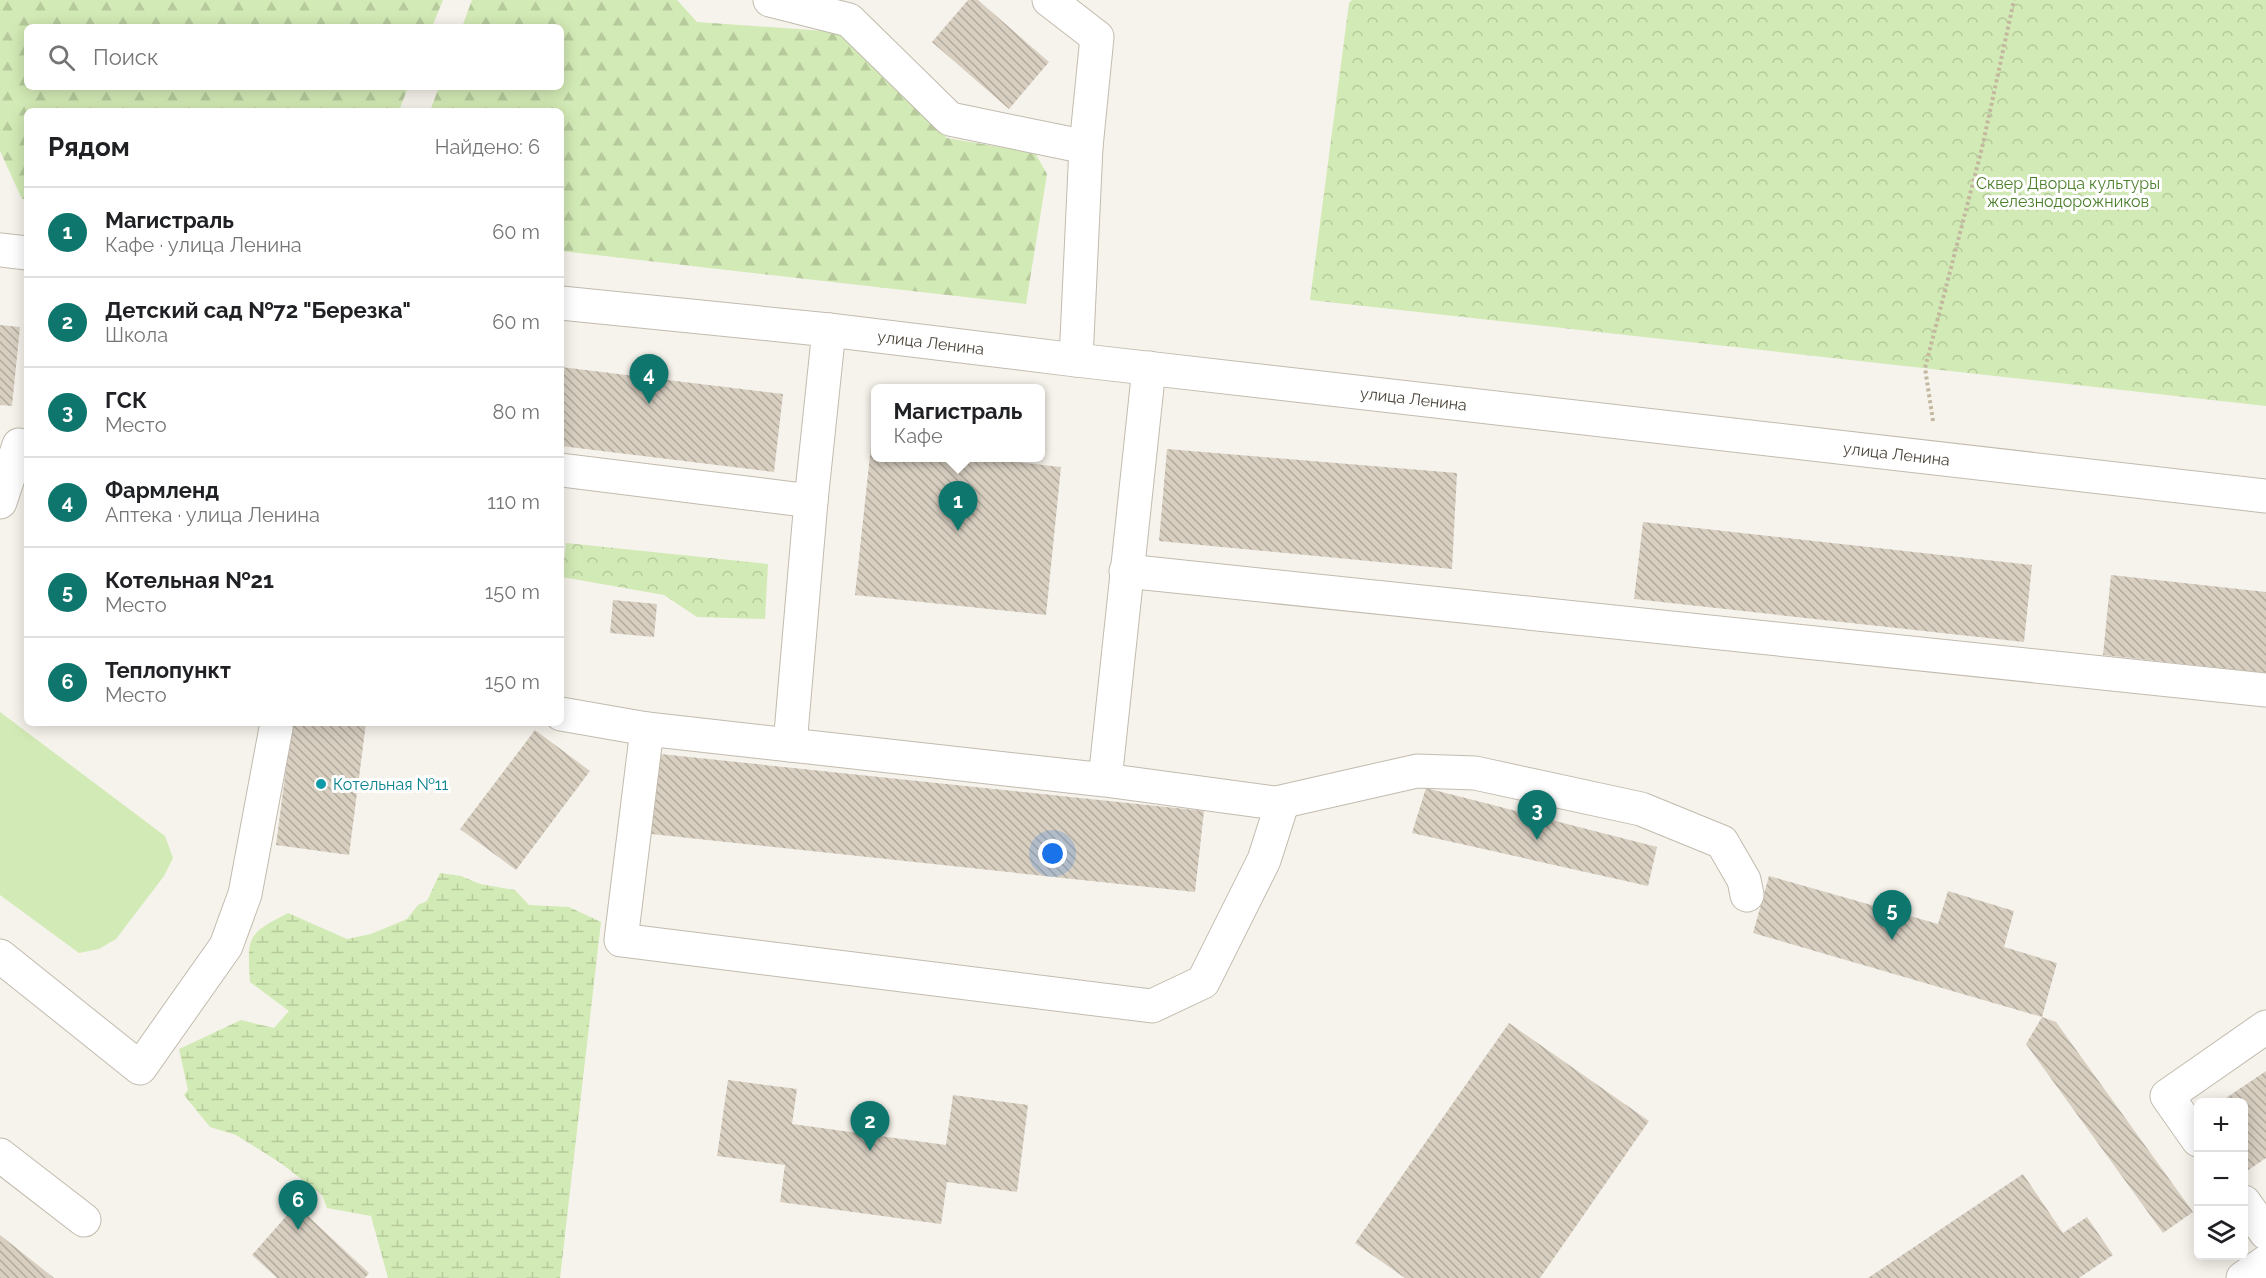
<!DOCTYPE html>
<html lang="ru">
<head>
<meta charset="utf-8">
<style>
  :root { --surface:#fff; --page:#f2f2f2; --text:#202124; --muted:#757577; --line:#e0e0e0; --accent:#0f766e }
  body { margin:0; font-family:Raleway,sans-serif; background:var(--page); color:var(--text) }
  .controls { position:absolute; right:18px; bottom:18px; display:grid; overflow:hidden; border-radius:9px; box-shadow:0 3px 15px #0003 }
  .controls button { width:54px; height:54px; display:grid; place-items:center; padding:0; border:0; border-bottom:2px solid var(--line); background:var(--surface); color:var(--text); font:30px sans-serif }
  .you { position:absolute; left:1053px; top:854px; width:21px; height:21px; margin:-15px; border:4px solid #fff; border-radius:50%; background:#1a73e8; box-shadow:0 0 0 9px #1a73e833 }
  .badge { display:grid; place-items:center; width:39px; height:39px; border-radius:50%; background:var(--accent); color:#fff; font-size:20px; font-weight:700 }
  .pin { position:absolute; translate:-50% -50px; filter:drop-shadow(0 2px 3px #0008) }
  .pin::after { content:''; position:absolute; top:32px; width:21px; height:18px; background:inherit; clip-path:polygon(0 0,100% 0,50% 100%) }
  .popup { position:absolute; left:871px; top:384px; width:174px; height:78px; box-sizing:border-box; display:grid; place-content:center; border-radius:9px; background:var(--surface); filter:drop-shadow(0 2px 4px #0005); font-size:20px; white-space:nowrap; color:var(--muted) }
  .popup b { font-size:22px; color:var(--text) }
  .popup::after { content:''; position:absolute; left:50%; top:100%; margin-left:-12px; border:12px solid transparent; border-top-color:var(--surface) }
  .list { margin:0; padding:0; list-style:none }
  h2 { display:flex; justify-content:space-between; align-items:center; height:78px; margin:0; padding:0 24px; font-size:26px }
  h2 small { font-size:20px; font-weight:400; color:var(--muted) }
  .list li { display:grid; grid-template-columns:39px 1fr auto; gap:18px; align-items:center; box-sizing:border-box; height:90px; padding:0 24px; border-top:2px solid var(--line) }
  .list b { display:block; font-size:22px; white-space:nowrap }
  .list p { margin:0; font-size:20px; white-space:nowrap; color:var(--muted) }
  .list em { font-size:20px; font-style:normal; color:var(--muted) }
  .icon { flex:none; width:33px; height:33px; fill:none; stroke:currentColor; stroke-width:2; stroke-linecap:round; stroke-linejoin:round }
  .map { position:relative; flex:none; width:2266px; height:1278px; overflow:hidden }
  .search { position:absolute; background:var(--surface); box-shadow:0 3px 15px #0003; left:24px; top:24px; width:540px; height:66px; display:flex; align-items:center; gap:15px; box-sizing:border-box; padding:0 21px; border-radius:9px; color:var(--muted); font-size:22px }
  .panel { position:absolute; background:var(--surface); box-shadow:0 3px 15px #0003; left:24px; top:108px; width:540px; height:618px; border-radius:9px }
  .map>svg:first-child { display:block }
  .green { fill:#d2eab5 }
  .forest { fill:url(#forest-firs) }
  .wetland { fill:url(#wetland-marsh) }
  .park { fill:url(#park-crowns) }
  .building { fill:url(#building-back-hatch) }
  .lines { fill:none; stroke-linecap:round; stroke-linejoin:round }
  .minor-casing { stroke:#c2bbae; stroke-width:35 }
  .path { stroke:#c4b79f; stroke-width:4; stroke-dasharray:3 3; stroke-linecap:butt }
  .minor { stroke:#fff; stroke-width:33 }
  .culture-dot { fill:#0f9aa8; stroke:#fff; stroke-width:2 }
  .labels { text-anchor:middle; stroke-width:6; stroke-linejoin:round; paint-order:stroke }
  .park-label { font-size:16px; fill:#4a7f2a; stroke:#fff }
  .street-label { font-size:16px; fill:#4b4439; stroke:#fff }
  .culture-label { font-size:16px; fill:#0d838f; stroke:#fff; text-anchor:start }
</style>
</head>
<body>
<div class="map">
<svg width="2266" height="1278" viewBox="0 0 2266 1278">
  <defs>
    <pattern id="forest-firs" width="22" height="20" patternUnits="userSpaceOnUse" patternTransform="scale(1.5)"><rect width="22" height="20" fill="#d2eab5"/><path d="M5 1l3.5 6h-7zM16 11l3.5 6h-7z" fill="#b6ca9c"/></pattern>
    <pattern id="wetland-marsh" width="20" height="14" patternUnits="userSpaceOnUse" patternTransform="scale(1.5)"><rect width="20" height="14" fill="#d2eab5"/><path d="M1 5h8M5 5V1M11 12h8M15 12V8" fill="none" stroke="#b6ca9c"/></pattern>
    <pattern id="park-crowns" width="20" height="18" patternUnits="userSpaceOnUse" patternTransform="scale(1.5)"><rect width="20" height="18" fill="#d2eab5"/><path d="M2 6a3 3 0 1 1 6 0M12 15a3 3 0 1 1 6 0" fill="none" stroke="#b6ca9c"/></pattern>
    <pattern id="building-back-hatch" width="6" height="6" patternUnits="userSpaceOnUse" patternTransform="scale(1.5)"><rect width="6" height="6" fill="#d8cfc1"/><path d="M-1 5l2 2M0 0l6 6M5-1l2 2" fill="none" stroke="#b1aa9e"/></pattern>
  </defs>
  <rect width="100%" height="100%" fill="#f6f3ec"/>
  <path class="green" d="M0,712l165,124 8,22 -9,18 -48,63 -17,10 -20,4 -79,-58z"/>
  <path class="forest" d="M0,0h443l-11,27h-405v60h381l-9,24h-372v88h-5l-22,-48z
    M472,0h205l20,22 142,10 108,106 88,15 12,21 -21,130 -465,-53v-140h-131l9,-24h122v-60h-99z"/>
  <path class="wetland" d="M440,873l21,3 19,8 35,6 14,15 40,2 32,15 -41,356h-172l-17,-62 -44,-8 -5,-13 -40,-31 -46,-29 -26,-8 -26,-32 4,-5 -9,-41 62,-29 33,8 15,-17 -39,-29c-3,-46 -3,-48 38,-69l59,26 24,-5 36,-15 11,-14 9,-4z"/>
  <path class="park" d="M1352,0h914v406l-956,-106 39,-297z
    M566,543l202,21 -3,55 -68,-2 -33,-22 -102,-18z"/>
  <path class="building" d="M968,0h10l71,62 -40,47 -77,-67z
    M0,325l20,2 -8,79 -12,-1z
    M561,367l222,27 -9,78 -213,-26z
    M871,446h5v12h102l83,9 -15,148 -191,-20z
    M1167,449l290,24 -5,96 -293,-28z
    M1643,522l389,43 -8,77 -390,-43z
    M2111,575l155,17v81l-163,-18z
    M613,600l44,4 -3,33 -44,-4z
    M292,723h74l-17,132 -73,-10z
    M535,730l55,41 -74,99 -56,-41z
    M651,753l553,58 -9,81 -553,-59z
    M1426,788l231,59 -9,39 -236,-53z
    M1769,876l169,48 10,-33 66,20 -10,36 53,16 -15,54 14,5 137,190 -30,21 -137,-189 16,-27 -289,-84z
    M1509,1023l140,98 -109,157h-135l-50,-35z
    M2266,1071v87l-22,15v-71h-24z
    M728,1080l69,9 -5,35 154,21 7,-50 75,10 -11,87 -70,-10 -6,42 -161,-22 5,-37 -68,-9z
    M2023,1174l40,59 24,-16 26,38 -34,23h-211z
    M296,1205l73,68 -4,5h-88l-25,-23z
    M0,1235l54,43h-54z"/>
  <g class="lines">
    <defs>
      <g id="minor">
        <path d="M770,0l79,20 101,99 136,28"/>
        <path d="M1049,0l48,37 -11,110 -10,213"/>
        <path d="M0,250l27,3"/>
        <path id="s1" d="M561,303l268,27 247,30 1190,136"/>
        <path d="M561,470l250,31 18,-171"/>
        <path d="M0,502l19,-57"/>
        <path d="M1126,571l1140,119"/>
        <path d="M561,714l86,15"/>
        <path d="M790,745l21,-244"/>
        <path d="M1105,780l-458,-51 -26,211 531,66 51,-24 61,-122 18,-56 -177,-24 44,-412"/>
        <path d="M1276,803l141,-32 58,2 166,36 81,33 22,38 3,15"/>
        <path d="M0,956l140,112 86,-122 19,-52 31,-166"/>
        <path d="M2198,1140l-31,-44 99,-69"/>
        <path d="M0,1155l84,65"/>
        <path d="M2244,1202l22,31"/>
        <path d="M2243,1278l23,-16"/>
      </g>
    </defs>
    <use href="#minor" class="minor-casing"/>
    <path class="path" d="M1933,421l-8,-53 57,-220 32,-148"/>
    <use href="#minor" class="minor"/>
  </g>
  <circle class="culture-dot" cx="321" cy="784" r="6"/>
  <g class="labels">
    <g class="park-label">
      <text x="2068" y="189">Сквер Дворца культуры<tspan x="2068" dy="18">железнодорожников</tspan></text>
    </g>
    <g class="street-label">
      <text dy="6" stroke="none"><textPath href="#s1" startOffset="372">улица Ленина</textPath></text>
      <text dy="6" stroke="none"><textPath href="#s1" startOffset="858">улица Ленина</textPath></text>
      <text dy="6" stroke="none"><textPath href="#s1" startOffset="1344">улица Ленина</textPath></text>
    </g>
    <g class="culture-label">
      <text x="333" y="790">Котельная №11</text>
    </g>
  </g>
</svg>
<div class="controls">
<button>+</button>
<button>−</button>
<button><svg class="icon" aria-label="layers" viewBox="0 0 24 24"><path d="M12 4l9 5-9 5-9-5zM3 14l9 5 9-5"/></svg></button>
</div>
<div class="you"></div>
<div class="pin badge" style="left:958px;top:531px">1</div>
<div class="popup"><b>Магистраль</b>Кафе</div>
<div class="pin badge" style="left:870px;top:1151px">2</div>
<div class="pin badge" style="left:1537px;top:840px">3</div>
<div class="pin badge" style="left:649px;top:404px">4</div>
<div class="pin badge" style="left:1892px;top:940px">5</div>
<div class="pin badge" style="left:298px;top:1230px">6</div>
<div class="search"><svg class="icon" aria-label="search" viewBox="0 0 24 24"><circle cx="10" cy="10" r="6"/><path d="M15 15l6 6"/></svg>Поиск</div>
<section class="panel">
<h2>Рядом<small>Найдено: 6</small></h2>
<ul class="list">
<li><span class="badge">1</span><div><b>Магистраль</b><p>Кафе · улица Ленина</p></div><em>60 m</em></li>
<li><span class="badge">2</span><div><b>Детский сад №72 &quot;Березка&quot;</b><p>Школа</p></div><em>60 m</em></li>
<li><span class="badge">3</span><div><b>ГСК</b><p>Место</p></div><em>80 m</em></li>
<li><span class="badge">4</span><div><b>Фармленд</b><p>Аптека · улица Ленина</p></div><em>110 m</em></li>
<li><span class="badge">5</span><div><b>Котельная №21</b><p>Место</p></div><em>150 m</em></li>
<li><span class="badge">6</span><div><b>Теплопункт</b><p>Место</p></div><em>150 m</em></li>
</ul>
</section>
</div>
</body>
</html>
